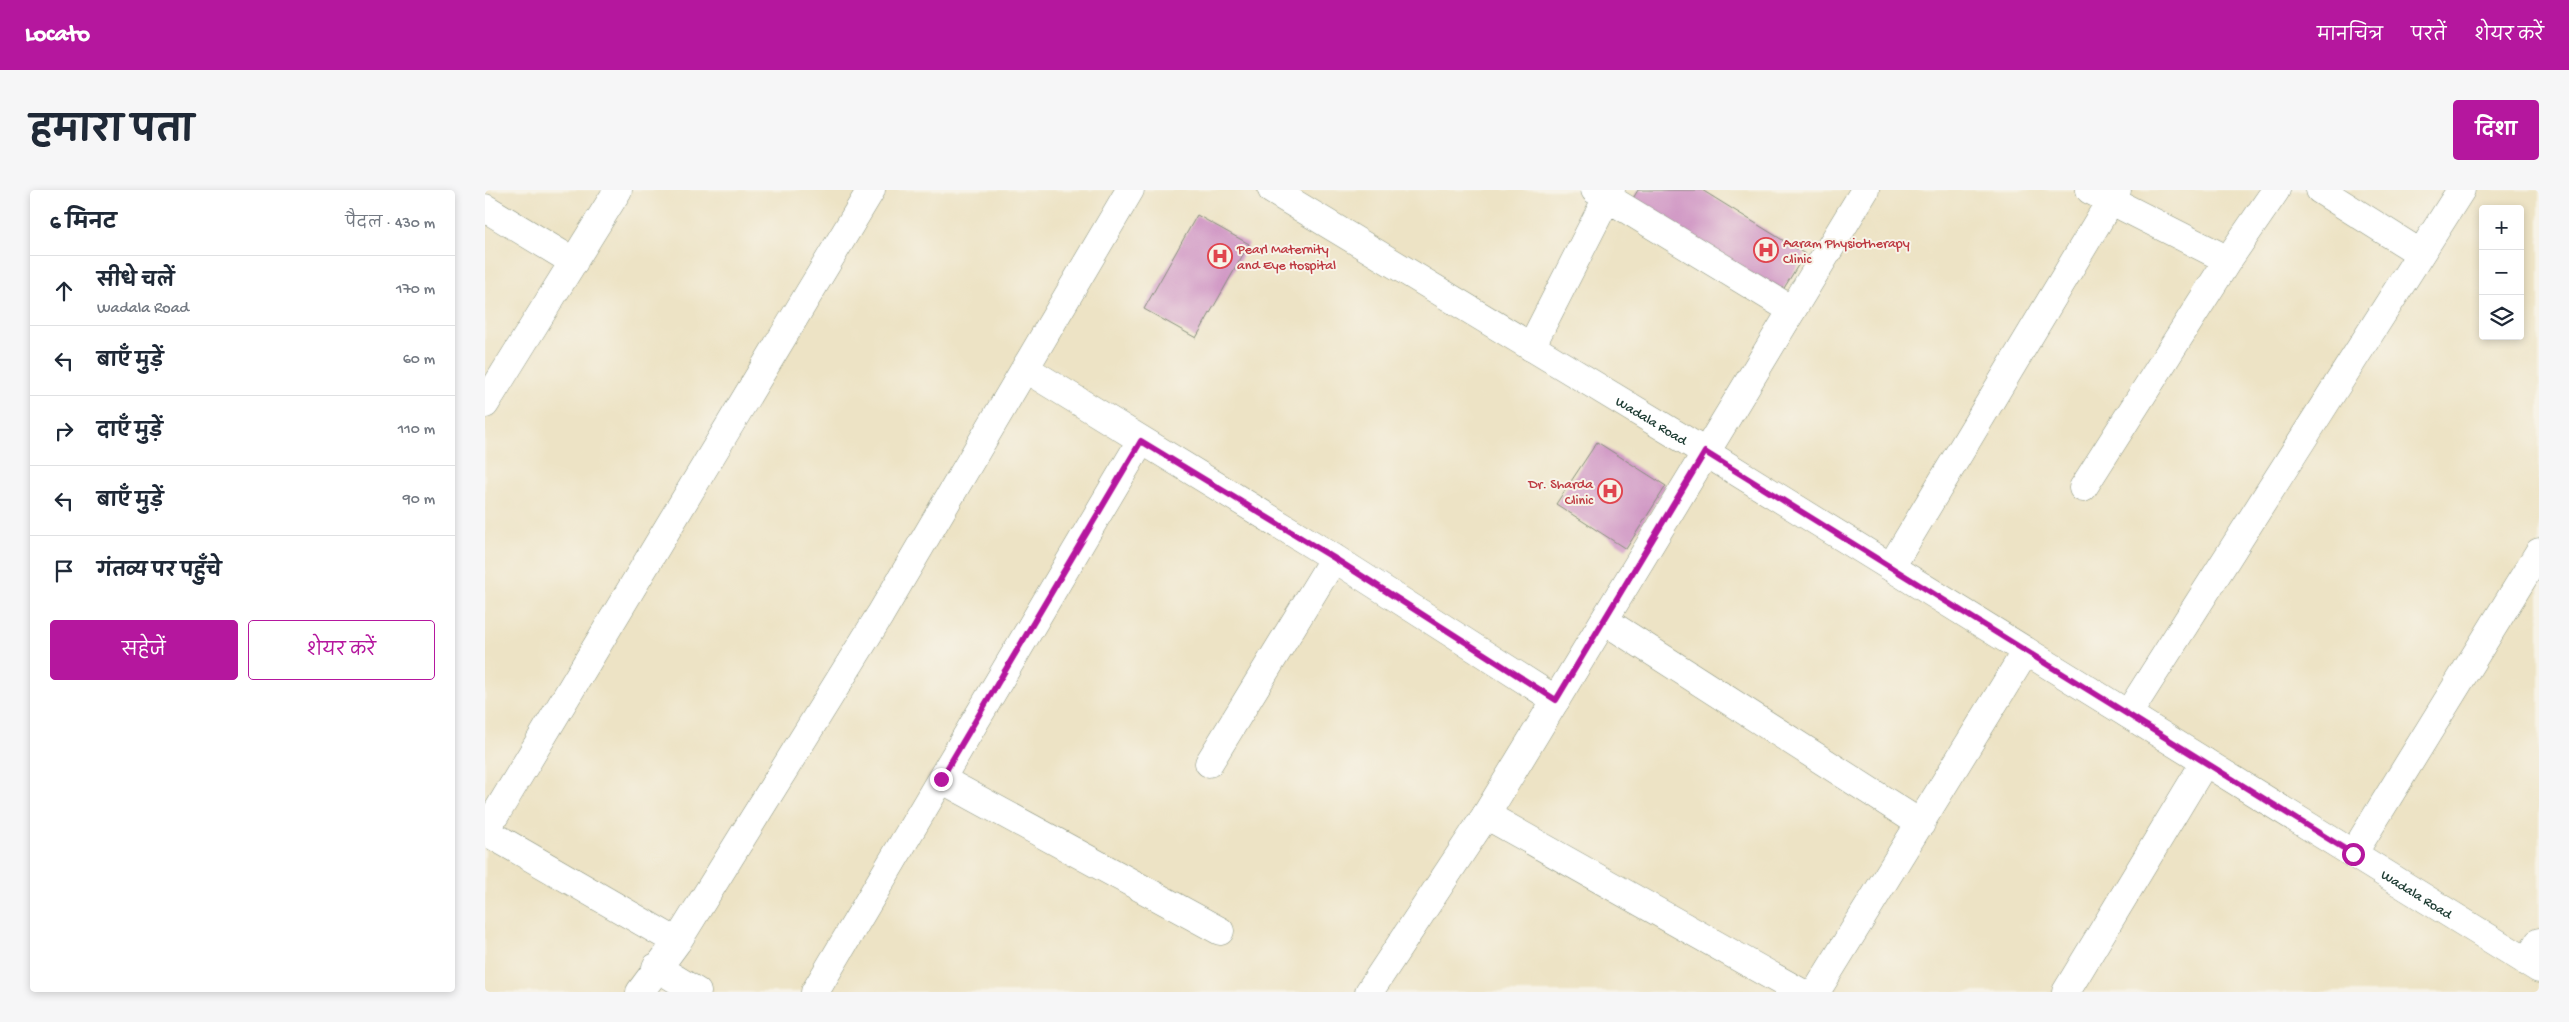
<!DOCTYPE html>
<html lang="hi">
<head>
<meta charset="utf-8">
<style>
  :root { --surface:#fff; --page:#f6f6f7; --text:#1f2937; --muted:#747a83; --line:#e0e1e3; --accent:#b5179e }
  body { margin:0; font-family:"Gochi Hand","Playpen Sans Deva",sans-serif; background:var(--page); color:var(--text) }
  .controls { position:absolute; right:15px; top:15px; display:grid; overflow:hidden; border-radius:5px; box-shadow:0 2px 8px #0003 }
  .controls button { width:45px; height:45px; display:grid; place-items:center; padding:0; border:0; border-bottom:1px solid var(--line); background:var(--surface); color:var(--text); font:25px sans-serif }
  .stop { position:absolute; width:15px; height:15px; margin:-11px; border:4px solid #b5179e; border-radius:50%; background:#fff }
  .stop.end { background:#b5179e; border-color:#fff; box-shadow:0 1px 5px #0008 }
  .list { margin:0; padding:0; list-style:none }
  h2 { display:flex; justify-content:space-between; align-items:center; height:65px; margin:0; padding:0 20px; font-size:21px }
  h2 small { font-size:16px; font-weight:400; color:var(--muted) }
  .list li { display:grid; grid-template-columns:32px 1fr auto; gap:15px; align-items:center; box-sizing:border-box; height:70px; padding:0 20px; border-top:1px solid var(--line) }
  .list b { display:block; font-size:19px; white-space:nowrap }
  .list p { margin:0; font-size:16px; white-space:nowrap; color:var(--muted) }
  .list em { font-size:16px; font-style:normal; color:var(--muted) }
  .actions { display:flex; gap:10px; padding:15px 20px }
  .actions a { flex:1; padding:11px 0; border:1px solid var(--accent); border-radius:5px; text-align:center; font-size:18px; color:var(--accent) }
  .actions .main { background:var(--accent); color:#fff }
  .icon { flex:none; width:28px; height:28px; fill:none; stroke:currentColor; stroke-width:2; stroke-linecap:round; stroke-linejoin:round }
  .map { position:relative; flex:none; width:2054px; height:802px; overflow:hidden; border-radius:5px }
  header { display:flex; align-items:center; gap:30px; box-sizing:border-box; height:70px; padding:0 25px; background:var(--accent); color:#fff }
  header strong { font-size:24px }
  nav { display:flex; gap:28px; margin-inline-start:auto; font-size:18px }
  .intro { display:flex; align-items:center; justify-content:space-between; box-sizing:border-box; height:120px; padding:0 30px }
  h1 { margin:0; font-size:35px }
  .button { padding:12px 22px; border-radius:5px; background:var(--accent); color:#fff; font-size:18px; font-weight:700 }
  main { display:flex; gap:30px; padding:0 30px }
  aside { flex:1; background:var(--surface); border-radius:5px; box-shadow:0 2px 8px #0003 }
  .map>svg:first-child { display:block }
  .building { fill:#ce91c2 }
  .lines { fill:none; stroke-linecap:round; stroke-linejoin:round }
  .minor-casing { stroke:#86907c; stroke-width:29 }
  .tertiary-casing { stroke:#86907c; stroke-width:29 }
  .minor { stroke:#fff; stroke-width:28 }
  .tertiary { stroke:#fff; stroke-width:28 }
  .route { stroke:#b5179e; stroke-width:6 }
  .labels { text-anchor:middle; stroke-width:4; stroke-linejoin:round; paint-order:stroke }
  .health-label { font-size:14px; fill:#be3a42; stroke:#f7f3e8; text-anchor:start }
  .street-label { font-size:14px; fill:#1f3d34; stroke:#f7f3e8 }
</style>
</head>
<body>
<header>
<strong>Locato</strong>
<nav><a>मानचित्र</a><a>परतें</a><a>शेयर करें</a></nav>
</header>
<div class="intro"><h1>हमारा पता</h1><a class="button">दिशा</a></div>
<main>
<aside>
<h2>6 मिनट<small>पैदल · 430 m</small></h2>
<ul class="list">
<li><svg class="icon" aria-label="ahead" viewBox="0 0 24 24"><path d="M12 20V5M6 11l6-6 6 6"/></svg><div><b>सीधे चलें</b><p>Wadala Road</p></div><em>170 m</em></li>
<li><svg class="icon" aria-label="left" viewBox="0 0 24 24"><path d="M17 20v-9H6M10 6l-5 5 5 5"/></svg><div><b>बाएँ मुड़ें</b></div><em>60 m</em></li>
<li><svg class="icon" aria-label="right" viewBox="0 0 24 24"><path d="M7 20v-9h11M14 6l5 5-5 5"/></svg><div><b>दाएँ मुड़ें</b></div><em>110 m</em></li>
<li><svg class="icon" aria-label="left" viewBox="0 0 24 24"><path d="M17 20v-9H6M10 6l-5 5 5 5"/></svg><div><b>बाएँ मुड़ें</b></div><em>90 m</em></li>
<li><svg class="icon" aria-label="arrive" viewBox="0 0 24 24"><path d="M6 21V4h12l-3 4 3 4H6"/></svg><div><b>गंतव्य पर पहुँचे</b></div></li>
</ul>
<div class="actions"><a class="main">सहेजें</a><a>शेयर करें</a></div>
</aside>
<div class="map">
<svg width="2054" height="802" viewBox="0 0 2054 802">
  <rect width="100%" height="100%" fill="#f7f3e8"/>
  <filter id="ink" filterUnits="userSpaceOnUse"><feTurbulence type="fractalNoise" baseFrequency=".02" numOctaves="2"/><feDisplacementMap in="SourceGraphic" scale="10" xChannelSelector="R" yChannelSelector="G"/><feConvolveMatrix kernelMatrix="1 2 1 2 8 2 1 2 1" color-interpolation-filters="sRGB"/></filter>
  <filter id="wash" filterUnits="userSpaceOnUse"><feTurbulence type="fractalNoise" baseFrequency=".0096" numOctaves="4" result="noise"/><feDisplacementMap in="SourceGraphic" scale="20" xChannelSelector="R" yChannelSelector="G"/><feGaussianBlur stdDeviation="1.12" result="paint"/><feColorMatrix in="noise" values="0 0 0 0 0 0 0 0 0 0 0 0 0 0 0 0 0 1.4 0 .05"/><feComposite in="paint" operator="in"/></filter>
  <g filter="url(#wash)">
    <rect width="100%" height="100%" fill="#ede3c5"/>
    <g id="blocks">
      <path class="building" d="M1153,0h64l103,64 -24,39 -149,-93z
        M712,25l52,29 -53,94 -52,-29z
        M1112,252l69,44 -40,63 -70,-45z"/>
    </g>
  </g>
  <g filter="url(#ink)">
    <use href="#blocks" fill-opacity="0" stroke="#86907c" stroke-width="1"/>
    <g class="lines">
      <defs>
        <path id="minor" d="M1110,0l197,120
          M1605,0l138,70
          M1835,0l100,63
          M0,18l89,54
          M1046,157l80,-157
          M541,179l308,189 222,142
          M0,214l133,-214
          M1598,298l145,-228 48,-70
          M1406,377l226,-377
          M1120,431l316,203
          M1643,524l333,-524
          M724,573l125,-205
          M456,589l279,152
          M1001,625l314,177
          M0,641l192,111
          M0,642l386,-642
          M1868,664l186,-302
          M2042,772l12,-20
          M171,777l41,25
          M155,802l37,-50 203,-327 250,-425
          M330,802l326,-551
          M1331,802l210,-341
          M1581,802l139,-230"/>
        <g id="tertiary">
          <path id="s1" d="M787,0l433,262 834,517"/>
          <path d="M884,802l117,-177 379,-625"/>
        </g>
      </defs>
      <use href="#minor" class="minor-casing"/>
      <use href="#tertiary" class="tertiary-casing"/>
      <use href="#minor" class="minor"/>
      <use href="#tertiary" class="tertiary"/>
    </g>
  </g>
  <g class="lines" filter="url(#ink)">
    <path class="route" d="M456,589l200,-338 193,117 222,142 149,-248 648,402"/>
  </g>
  <defs>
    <symbol id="hospital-ring" viewBox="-11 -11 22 22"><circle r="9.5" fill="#f7f3e8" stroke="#e0444e" stroke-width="1.5"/><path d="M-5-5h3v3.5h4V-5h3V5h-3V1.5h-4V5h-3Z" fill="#e0444e"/></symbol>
  </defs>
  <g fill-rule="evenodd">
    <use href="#hospital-ring" x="1267" y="46" width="28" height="28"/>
    <use href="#hospital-ring" x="721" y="52" width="28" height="28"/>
    <use href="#hospital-ring" x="1111" y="287" width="28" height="28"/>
  </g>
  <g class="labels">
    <g class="health-label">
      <text x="1298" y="57">Aaram Physiotherapy<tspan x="1298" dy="16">Clinic</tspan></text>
      <text x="752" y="63">Pearl Maternity<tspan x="752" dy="16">and Eye Hospital</tspan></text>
      <text x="1108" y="298" text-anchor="end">Dr. Sharda<tspan x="1108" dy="16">Clinic</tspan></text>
    </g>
    <g class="street-label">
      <text dy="5" stroke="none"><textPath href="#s1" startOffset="444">Wadala Road</textPath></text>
      <text dy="5" stroke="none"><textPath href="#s1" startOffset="1344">Wadala Road</textPath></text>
    </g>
  </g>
</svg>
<div class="controls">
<button>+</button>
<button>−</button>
<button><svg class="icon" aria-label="layers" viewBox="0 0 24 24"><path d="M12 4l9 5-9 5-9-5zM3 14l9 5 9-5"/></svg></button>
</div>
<div class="stop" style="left:1868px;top:664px"></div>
<div class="stop end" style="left:456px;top:589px"></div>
</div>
</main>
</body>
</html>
